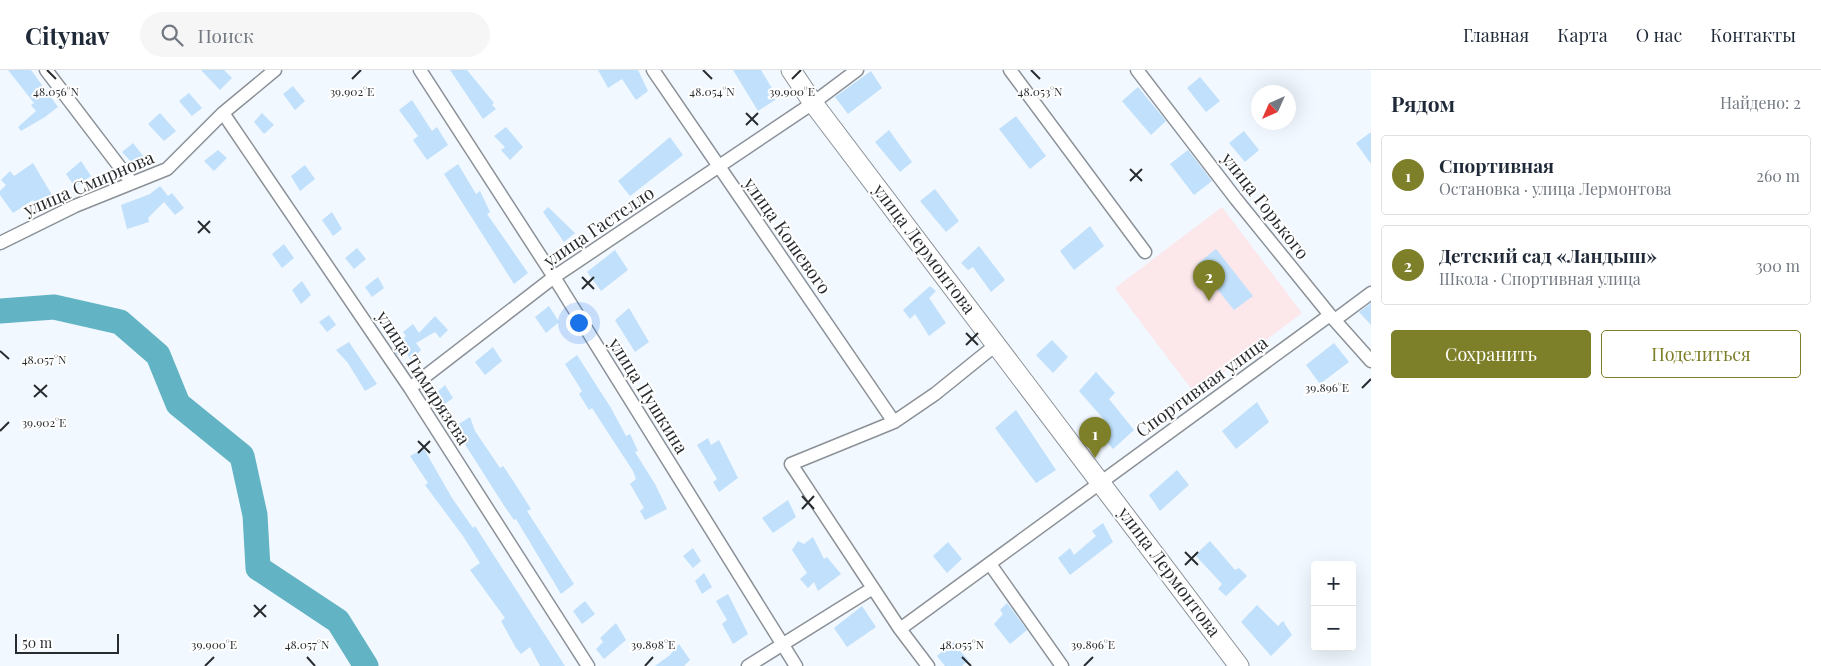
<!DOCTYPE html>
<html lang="ru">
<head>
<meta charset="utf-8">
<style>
  :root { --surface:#fff; --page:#f6f6f7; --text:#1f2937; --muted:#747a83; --line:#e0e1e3; --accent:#7e7f29 }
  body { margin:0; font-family:"Playfair Display",serif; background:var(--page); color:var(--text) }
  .controls { position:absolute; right:15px; bottom:15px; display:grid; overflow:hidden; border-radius:5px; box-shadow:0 5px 20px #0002 }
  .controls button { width:45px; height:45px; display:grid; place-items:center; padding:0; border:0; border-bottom:1px solid var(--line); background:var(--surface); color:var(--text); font:25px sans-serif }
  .compass { position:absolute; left:1251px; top:15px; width:45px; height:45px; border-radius:50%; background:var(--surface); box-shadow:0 5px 20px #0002; rotate:225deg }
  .scale { position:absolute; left:15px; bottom:12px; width:104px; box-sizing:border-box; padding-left:5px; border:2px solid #292c2f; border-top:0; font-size:14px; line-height:18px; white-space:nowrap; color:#292c2f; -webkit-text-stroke:4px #fff; paint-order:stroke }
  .you { position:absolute; left:578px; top:252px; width:18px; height:18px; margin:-12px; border:4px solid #fff; border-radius:50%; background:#1a73e8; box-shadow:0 0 0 8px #1a73e833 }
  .badge { display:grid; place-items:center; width:32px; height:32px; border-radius:50%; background:var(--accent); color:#fff; font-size:16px; font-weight:700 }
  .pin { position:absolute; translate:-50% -41px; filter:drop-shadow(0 1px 2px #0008) }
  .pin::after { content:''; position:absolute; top:26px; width:18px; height:15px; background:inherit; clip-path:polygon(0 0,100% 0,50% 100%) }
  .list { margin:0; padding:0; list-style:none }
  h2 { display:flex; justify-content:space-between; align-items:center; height:65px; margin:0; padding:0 20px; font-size:21px }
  h2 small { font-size:16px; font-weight:400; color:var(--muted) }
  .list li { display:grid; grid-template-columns:32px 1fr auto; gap:15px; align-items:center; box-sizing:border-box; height:80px; margin:0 10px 10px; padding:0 10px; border:1px solid var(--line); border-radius:5px }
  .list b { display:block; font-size:19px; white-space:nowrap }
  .list p { margin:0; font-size:16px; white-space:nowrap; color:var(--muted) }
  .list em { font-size:16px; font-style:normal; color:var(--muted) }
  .actions { display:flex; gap:10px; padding:15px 20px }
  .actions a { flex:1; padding:11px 0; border:1px solid var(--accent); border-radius:5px; text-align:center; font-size:18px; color:var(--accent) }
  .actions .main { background:var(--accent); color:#fff }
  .icon { flex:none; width:28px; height:28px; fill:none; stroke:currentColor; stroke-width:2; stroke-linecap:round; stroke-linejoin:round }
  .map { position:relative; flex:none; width:1371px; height:596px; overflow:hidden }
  header { display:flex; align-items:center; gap:30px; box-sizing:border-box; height:70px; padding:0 25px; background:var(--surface); border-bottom:1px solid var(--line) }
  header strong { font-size:24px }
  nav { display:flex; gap:28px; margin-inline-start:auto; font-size:18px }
  .search { width:350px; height:45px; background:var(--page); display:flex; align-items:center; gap:12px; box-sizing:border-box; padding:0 18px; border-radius:28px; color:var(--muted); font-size:19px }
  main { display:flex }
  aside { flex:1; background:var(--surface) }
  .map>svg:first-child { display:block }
  .education { fill:#fce7eb }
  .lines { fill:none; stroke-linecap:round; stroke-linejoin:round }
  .river { stroke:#62b3c3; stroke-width:25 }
  .building { fill:#c1e0fb }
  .street-casing { stroke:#8b9197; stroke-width:15 }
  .secondary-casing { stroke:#8b9197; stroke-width:21 }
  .street { stroke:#fff; stroke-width:12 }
  .secondary { stroke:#fff; stroke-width:19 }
  .ticks { fill:none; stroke:#292c2f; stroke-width:2 }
  .labels { text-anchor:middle; stroke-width:4; stroke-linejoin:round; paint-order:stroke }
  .street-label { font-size:18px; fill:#292c2f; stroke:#fff }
  .ticks-label { font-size:12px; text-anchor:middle; fill:#292c2f; stroke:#fff; stroke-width:4; stroke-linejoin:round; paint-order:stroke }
</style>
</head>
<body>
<header>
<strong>Citynav</strong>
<div class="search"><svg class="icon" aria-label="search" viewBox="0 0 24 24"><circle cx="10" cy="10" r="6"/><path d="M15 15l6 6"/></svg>Поиск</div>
<nav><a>Главная</a><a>Карта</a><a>О нас</a><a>Контакты</a></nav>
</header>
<main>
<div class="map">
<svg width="1371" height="596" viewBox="0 0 1371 596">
  <rect width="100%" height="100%" fill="#f1f8ff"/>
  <path class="education" d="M1222,137l80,106 -107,81 -80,-106z"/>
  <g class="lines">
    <path class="river" d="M0,241l54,-4 66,15 38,33 20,49 64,52 13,59 3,53 80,53 28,45"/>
  </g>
  <path class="building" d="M8,0h23l27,37 -13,10 -24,14 -3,-4 18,-16 -5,-6 3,-2z
    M201,0h23l8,8 -12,12z
    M450,0h17l27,33 -2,2 4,4 -13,10z
    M598,0h40l10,21 -12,9 -14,-21 -14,9z
    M733,0h28l17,28 -20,13z
    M871,1l11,17 -34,26 -13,-17z
    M1200,7l20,24 -14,11 -19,-24z
    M293,16l12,15 -10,9 -12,-16z
    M1138,17l28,34 -15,14 -29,-34z
    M189,23l13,15 -10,8 -13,-15z
    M412,30l20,31 5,-4 11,18 -21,15 -14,-20 5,-4 -19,-26z
    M160,43l16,18 -12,10 -16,-17z
    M262,43l12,12 -10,9 -10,-12z
    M1016,46l30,40 -16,13 -31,-40z
    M506,57l17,20 -13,13 -9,-10 4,-3 -11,-11z
    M889,60l23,32 -12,10 -25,-30z
    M1244,61l15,19 -14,12 -16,-19z
    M1371,62v32l-15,-21z
    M670,67l13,18 -53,41 -12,-15z
    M133,73l11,14 -10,8 -12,-13z
    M218,80l9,8 -13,13 -10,-10z
    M1188,80l24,31 -18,14 -24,-31z
    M81,91l10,15 -16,11 -9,-13z
    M33,93l19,32 -17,8 -2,-3 -20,13 -13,-18v-4l6,-6 -5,-5 9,-9 4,5z
    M458,94l18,30 4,-3 10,21 -3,2 41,59 -14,11 -70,-110z
    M305,95l10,14 -15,12 -9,-15z
    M160,116l8,10 4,-3 12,15 -9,7 -11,-13 -16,16 1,4 -22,7 -6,-24 29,-11z
    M935,119l24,32 -13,11 -26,-31z
    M548,137l27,26 -11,9 -21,-30z
    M332,142l10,17 -9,7 -11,-16z
    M1090,156l14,20 -30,24 -14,-19z
    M284,174l10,14 -12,10 -10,-14z
    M979,176l26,34 -14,12 -18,-25 -5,3 -7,-7z
    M357,178l9,11 -12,10 -9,-11z
    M1216,179l37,47 -19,14 -37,-46z
    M615,180l13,20 -27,21 -14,-19z
    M378,207l6,11 -12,9 -7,-10z
    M302,211l9,14 -10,9 -9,-14z
    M930,216l6,5 -7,7 17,25 -17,13 -14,-22 -5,5 -7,-9z
    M1371,233v22l-12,-13z
    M549,236l10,16 -13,11 -11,-16z
    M629,238l20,34 -14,10 -20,-32z
    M329,245l7,10 -9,7 -8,-10z
    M435,246l13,14 -8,8 -5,-6 -19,11 5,7 -10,10 -6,-10 -8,5 -4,-6 13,-13 -3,-4 10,-8 6,9z
    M1052,270l16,17 -15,16 -17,-18z
    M349,272l28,42 -12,7 -17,-28 -12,-13z
    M1334,273l15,19 -29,22 -14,-19z
    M493,277l9,14 -17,14 -10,-13z
    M577,285l34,53 15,28 4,-2 8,17 -3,1 20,32 12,25 -22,11 -5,-9 4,-3 -14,-24 6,-5 -3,-8 -41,-63 -3,2 -10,-16 3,-3 -17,-27z
    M1096,302l19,21 -6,6 25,31 -21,19 -16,-18 10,-8 -28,-32z
    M445,315l8,13 -11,8 -7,-12z
    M1257,332l12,20 -33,27 -14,-18z
    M1016,340l40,60 -20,13 -41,-55z
    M470,347l5,14 25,37 3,-2 9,13 19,30 -4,2 47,73 -13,10 -45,-75 -2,1 -11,-16 -49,-77z
    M708,368l3,7 8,-5 19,38 -19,14 -6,-10 4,-3 -20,-34z
    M424,379l28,49 21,30 2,-2 90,140h-25l-10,-19 -9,7 -5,-6 -15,-27 4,-3 -35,-48 10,-7 -17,-27 -38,-51 3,-2 -18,-27z
    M1177,400l12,15 -29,26 -11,-16z
    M788,430l8,17 -23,16 -11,-15z
    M1103,453l10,19 -43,33 -12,-17 12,-10 4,7 22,-19 -4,-5z
    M813,467l11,22 3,-2 14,17 -23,17 -4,-9 -6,6 -8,-9 7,-6 -15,-23 6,-9 6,3z
    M1210,471l25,29 4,-2 8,8 -21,20 -8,-7 4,-5 -27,-29z
    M948,472l14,17 -15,14 -14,-17z
    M693,478l8,13 -8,7 -10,-12z
    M704,503l8,14 -10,7 -7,-13z
    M728,524l20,40 -15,10 -11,-20 5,-4 -11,-19z
    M585,531l10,13 -13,10 -9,-13z
    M1007,533l20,27 -17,14 -16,-20 9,-10 -3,-4z
    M1257,535l21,21 5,-5 9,14 -21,21 -30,-34z
    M862,536l14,21 -29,20 -13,-19z
    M616,553l10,17 -22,19 -8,-10 7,-7 -3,-4z
    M953,572l15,18 -6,6h-17l-8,-10z
    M679,574l11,16 -6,6h-29l15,-11z"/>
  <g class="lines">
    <defs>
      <path id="street" d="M46,0l86,113
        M420,0l134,207 242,389
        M653,0l241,352
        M1010,0l135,182
        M1137,0l99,129 94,116 41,46
        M223,43l187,275 178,278
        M0,173l75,-37 92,-37 56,-56 52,-43
        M1336,249l35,-26
        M410,318l144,-111 259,-174 44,-33
        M990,494l72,102
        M900,559l430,-314
        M748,596l125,-78
        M928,596l-28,-37 -109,-165 103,-42 41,-28 62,-50"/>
      <path id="secondary" d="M791,0l22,33 426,563"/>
    </defs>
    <use href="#street" class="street-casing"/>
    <use href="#secondary" class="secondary-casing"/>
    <use href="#street" class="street"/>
    <use href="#secondary" class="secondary"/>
  </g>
  <path class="ticks" d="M47,0l9,9M703,0l9,9M1031,0l9,9M352,9l9,-9M792,9l9,-9M746,43l12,12M746,55l12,-12M1130,99l12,12M1130,111l12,-12M198,151l12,12M198,163l12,-12M582,207l12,12M582,219l12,-12M966,263l12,12M966,275l12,-12M0,281l9,8M34,315l13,12M1362,318l9,-9M34,327l13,-12M0,361l9,-9M418,371l12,12M418,383l12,-12M802,426l12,13M802,439l12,-13M1185,482l13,13M1185,495l13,-13M254,535l12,12M254,547l12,-12M307,587l8,9M962,587l9,9M205,596l9,-9M645,596l8,-9M1084,596l9,-9"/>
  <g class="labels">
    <g class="street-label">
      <text transform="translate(89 114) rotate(-23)" y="6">улица Смирнова</text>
      <text transform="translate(1265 136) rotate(52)" y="6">улица Горького</text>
      <text transform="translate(599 157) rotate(-34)" y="6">улица Гастелло</text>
      <text transform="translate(787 166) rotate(55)" y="6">улица Кошевого</text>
      <text transform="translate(924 179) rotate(53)" y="6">улица Лермонтова</text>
      <text transform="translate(423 308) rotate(57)" y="6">улица Тимирязева</text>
      <text transform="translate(1202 317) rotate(-36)" y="6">Спортивная улица</text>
      <text transform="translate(648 326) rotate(58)" y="6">улица Пушкина</text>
      <text transform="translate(1169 502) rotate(53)" y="6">улица Лермонтова</text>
    </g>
  </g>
  <g class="ticks-label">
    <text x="56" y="26">48.056°N</text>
    <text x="352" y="26">39.902°E</text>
    <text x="712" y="26">48.054°N</text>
    <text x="792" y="26">39.900°E</text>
    <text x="1040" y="26">48.053°N</text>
    <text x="44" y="294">48.057°N</text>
    <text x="1327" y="322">39.896°E</text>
    <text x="44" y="357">39.902°E</text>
    <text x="214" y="579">39.900°E</text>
    <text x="307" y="579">48.057°N</text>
    <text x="653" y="579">39.898°E</text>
    <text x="962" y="579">48.055°N</text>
    <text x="1093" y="579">39.896°E</text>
  </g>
</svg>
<div class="controls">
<button>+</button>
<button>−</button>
</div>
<svg class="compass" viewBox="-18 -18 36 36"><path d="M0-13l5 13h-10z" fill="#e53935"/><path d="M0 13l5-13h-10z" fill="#747a83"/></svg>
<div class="scale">50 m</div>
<div class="you"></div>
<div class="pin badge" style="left:1095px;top:388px">1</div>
<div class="pin badge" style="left:1209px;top:231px">2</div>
</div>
<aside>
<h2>Рядом<small>Найдено: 2</small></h2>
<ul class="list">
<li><span class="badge">1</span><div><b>Спортивная</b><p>Остановка · улица Лермонтова</p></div><em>260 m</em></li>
<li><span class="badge">2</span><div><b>Детский сад «Ландыш»</b><p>Школа · Спортивная улица</p></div><em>300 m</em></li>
</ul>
<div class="actions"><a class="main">Сохранить</a><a>Поделиться</a></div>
</aside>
</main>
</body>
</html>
